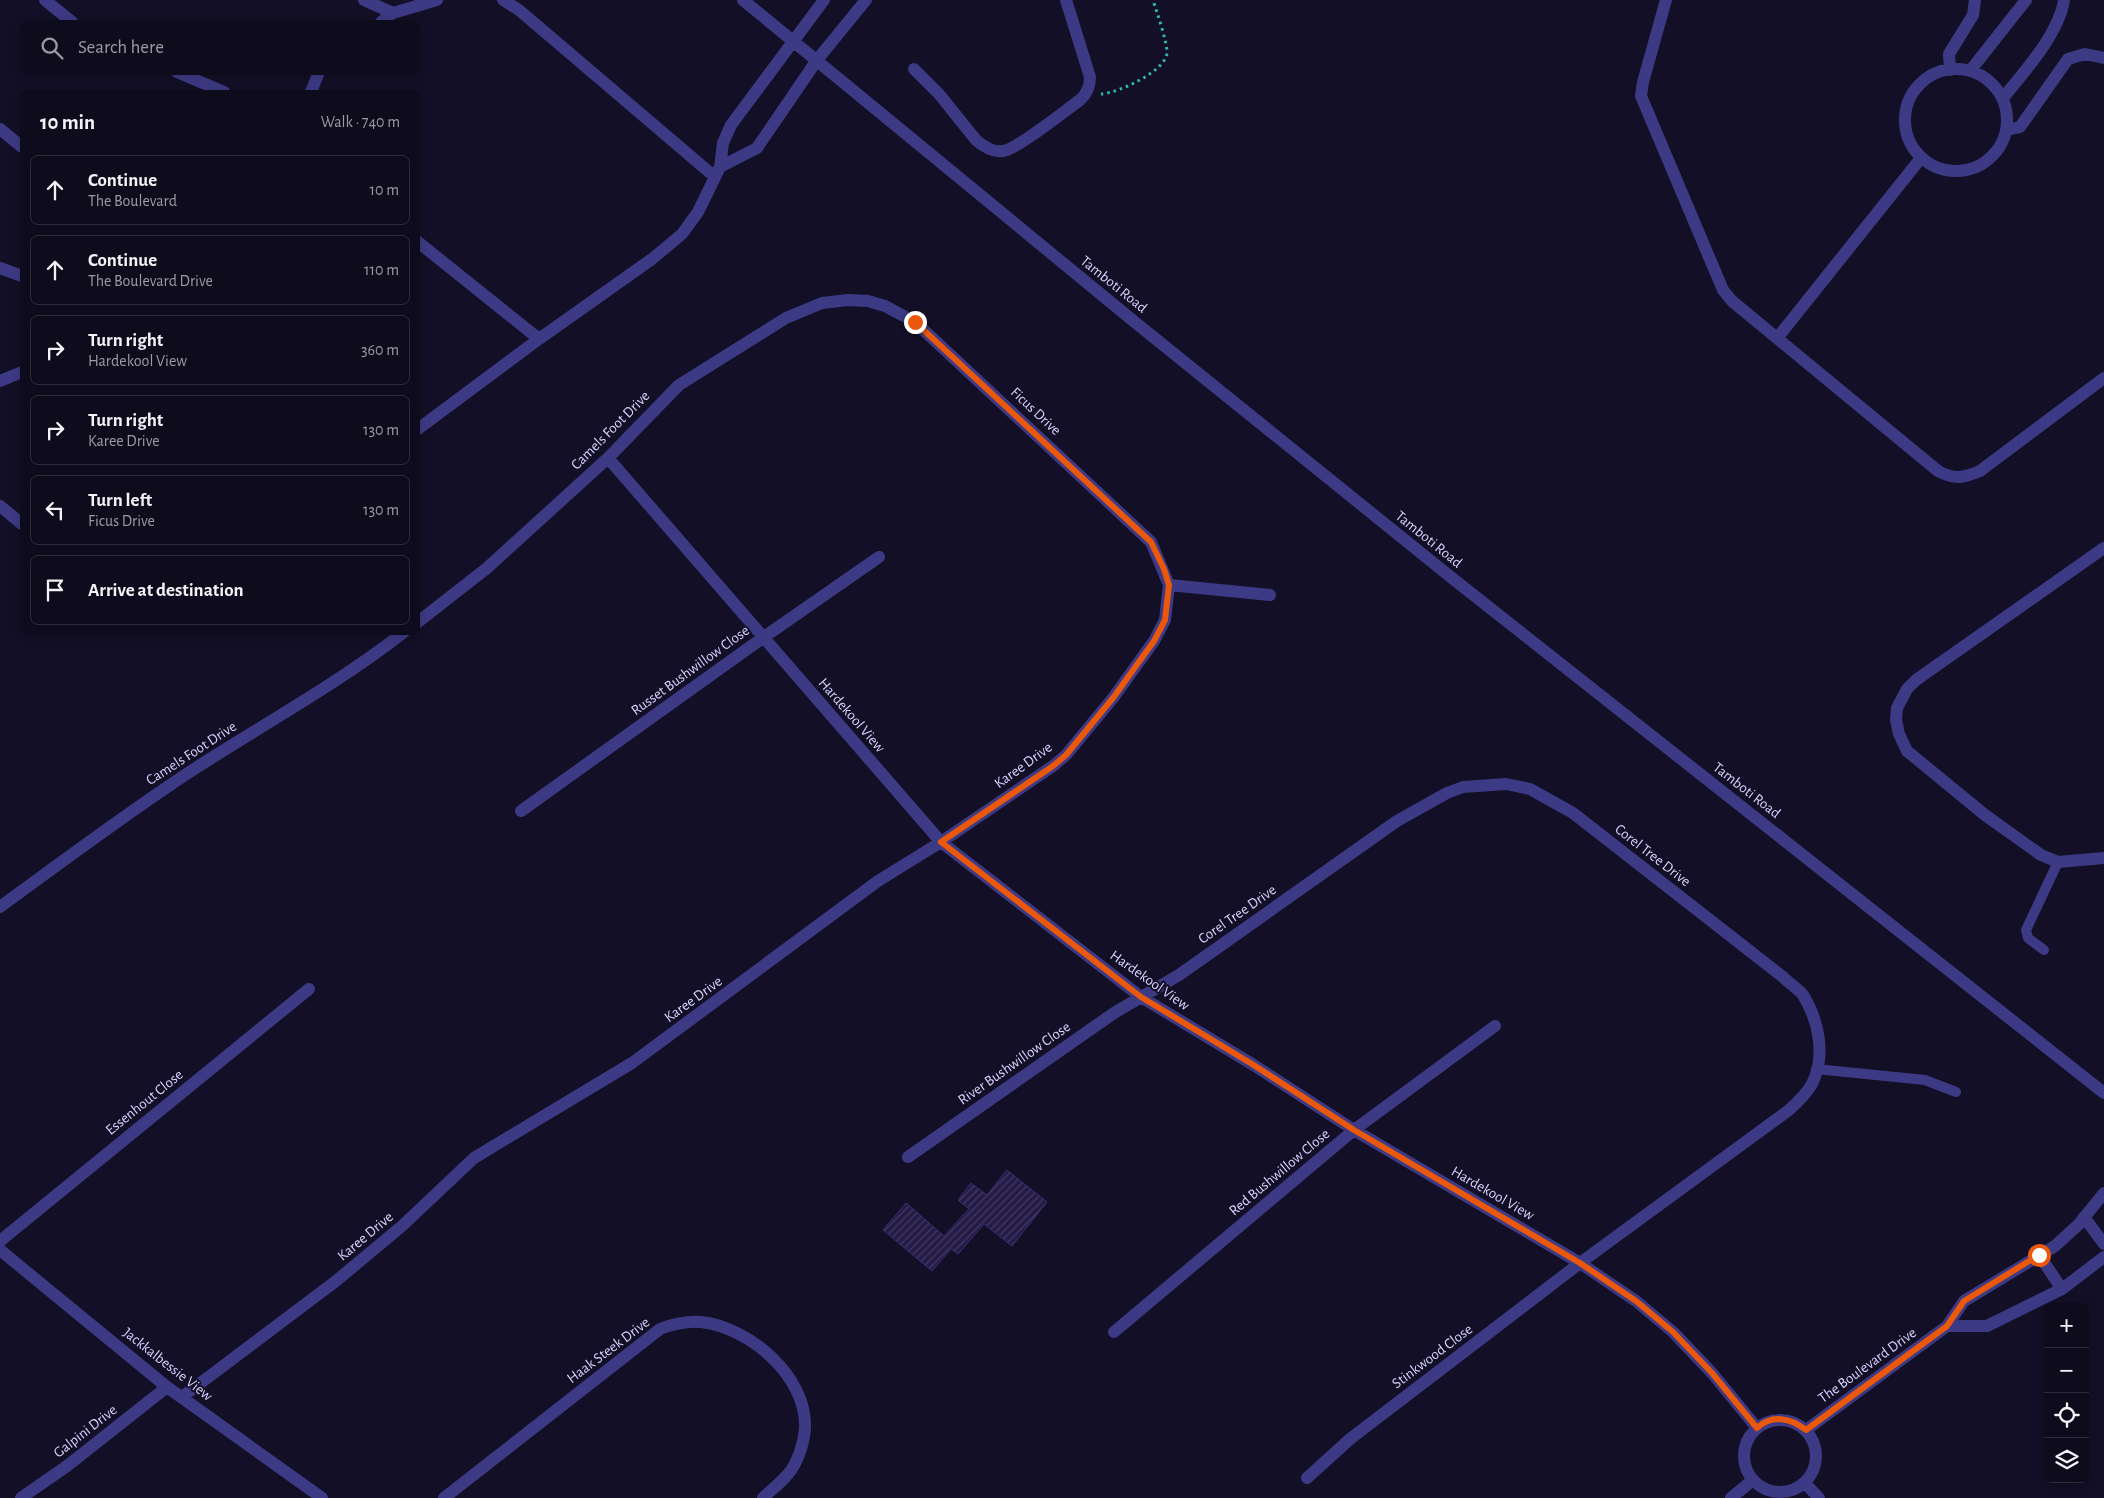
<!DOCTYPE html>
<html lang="en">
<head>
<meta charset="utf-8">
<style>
  :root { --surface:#0e0b1c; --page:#171425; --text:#f1f3f6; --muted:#9b9ba3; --line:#2e2b3b }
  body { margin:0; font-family:"Alegreya Sans",sans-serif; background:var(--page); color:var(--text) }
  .controls { position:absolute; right:15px; bottom:15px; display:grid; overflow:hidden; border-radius:8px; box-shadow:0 2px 12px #0003 }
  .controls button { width:45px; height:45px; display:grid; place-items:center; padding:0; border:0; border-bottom:1px solid var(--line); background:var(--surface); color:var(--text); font:25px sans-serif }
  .stop { position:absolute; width:15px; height:15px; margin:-11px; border:4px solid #ea580c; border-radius:50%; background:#fff }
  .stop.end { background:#ea580c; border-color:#fff; box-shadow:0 1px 5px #0008 }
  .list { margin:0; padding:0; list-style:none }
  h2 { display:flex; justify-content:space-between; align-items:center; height:65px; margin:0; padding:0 20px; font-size:21px }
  h2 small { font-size:16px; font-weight:400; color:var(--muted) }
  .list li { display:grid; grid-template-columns:32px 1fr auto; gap:15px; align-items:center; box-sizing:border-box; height:70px; margin:0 10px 10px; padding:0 10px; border:1px solid var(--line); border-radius:8px }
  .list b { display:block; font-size:19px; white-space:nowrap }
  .list p { margin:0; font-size:16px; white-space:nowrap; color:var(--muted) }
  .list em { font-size:16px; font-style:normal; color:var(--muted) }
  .icon { flex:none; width:28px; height:28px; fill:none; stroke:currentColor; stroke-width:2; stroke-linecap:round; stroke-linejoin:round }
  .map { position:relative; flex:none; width:2104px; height:1498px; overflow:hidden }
  .search { position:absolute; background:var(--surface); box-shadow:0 2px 12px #0003; left:20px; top:20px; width:400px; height:55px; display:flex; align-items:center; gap:12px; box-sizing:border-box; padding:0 18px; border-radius:8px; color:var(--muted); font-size:19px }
  .panel { position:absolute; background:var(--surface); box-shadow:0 2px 12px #0003; left:20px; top:90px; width:400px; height:545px; border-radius:8px }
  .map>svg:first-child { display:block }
  .building { fill:url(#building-hatch); stroke:#3b2d73 }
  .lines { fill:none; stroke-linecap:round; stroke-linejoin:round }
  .path { stroke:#2fb8b0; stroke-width:3; stroke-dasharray:2.5 4; stroke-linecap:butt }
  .lane { stroke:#3d3a85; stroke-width:10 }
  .street { stroke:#3d3a85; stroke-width:12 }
  .route { stroke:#ea580c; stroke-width:6 }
  .labels { text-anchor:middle; stroke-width:4; stroke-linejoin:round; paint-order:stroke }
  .street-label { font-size:15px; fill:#d9d4ff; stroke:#130f26 }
</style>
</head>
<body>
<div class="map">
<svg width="2104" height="1498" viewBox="0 0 2104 1498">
  <defs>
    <pattern id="building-hatch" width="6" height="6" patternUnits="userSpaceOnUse" patternTransform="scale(1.25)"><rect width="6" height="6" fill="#241b47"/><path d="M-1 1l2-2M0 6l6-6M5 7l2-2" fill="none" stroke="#433b63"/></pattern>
  </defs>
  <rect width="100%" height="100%" fill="#130f26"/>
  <path class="building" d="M1007,1170l40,32 -35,44 -28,-22 -26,30 -7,-5 -19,22 -49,-41 23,-27 38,33 25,-27 -11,-9 13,-17 16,12z"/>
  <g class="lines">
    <path class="path" d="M1101,94c17,-1 65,-23 66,-41 0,-12 -10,-40 -14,-53"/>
    <path class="lane" d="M2044,950l-16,-12 -2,-8 32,-68
      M1816,1069l109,11 31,12"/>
    <path class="street" d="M45,0l27,22
      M364,0l29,13
      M503,0l16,10 196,167
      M743,0l388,319 321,259 652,515
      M1666,0l-23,82 -2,14 82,194 9,11 206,170c17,9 25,7 42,0l124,-93
      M381,22l12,-9 44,-13
      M914,69l25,25 37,46c7,6 17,13 27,11 13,-1 63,-41 77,-51 7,-6 10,-13 10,-23l-24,-77
      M1905 120a51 51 0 1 1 102 0a51 51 0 1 1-102 0Z
      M1950,70l-1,-16 24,-39 2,-15
      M1970,71l56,-71
      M177,72l47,20
      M311,92l8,-20
      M2003,98c21,-26 56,-64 61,-98
      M0,129l22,18
      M2007,130l13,-3 48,-68 17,-5 19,4
      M720,167l37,-19 60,-88 49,-60
      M418,242l121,97
      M0,268l22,8
      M1778,337l143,-179
      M0,381l22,-9
      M418,429l121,-90 113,-80 30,-25 16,-22 22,-45 3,-24 8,-18 93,-125
      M608,458l333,384 200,155 111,67 102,66 226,133 56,38 37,31 39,41 45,55
      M0,506l22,18
      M2104,548l-188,132 -9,9 -10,19 -1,12 3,14 8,17 78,64 56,40 17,7 46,-4
      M1169,585l101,10
      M521,811l243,-174 115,-80
      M0,907c61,-45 122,-90 185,-132 73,-48 150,-89 219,-143
      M908,1157l206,-144 65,-38 218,-154 50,-28 16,-6 43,-3 24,5 43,24 210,164c6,6 15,12 20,18 16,26 23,61 9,89 -6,10 -14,18 -23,26l-209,153 -230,176 -43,39
      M2084,1217l20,27
      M0,1241l309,-252
      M0,1250l167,137 155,111
      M2039,1255l23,34
      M1947,1326h40l75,-37 42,-32
      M1114,1332l240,-202 141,-104
      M182,1397l154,-116 66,-55 72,-68 158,-95 246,-182 63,-39 112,-76 13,-11 47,-57 41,-57 11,-21 4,-35 -18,-43 -236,-220 -30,-16 -17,-5 -20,-1 -26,3 -36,15 -107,67 -71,73 -121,110 -69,54
      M1744 1456a36 36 0 1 1 72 0a36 36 0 1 1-72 0Z
      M1806,1430l141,-104 17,-25 91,-55 23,-21 26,-32
      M1805,1483l14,15
      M21,1498l46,-32 100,-79
      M444,1498l216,-169c13,-5 27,-8 41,-7 48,5 106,54 104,106 -1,14 -7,35 -17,46 -7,9 -17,16 -25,24
      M1731,1498l22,-18"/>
  </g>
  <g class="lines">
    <path class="route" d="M915,322l236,220 13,27 5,16 -4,35 -11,21 -41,57 -47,57 -13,11 -112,76 200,155 111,67 102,66 226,133 56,38 37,31 39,41 45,55c15,-14 34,-10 49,2l141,-104 17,-25 75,-46"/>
  </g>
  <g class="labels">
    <g class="street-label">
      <text transform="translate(1114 284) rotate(39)" y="5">Tamboti Road</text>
      <text transform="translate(1036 411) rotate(43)" y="5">Ficus Drive</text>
      <text transform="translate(610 430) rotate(-45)" y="5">Camels Foot Drive</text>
      <text transform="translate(1429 539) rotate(39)" y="5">Tamboti Road</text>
      <text transform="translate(690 670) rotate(-36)" y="5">Russet Bushwillow Close</text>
      <text transform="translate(852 715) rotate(49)" y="5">Hardekool View</text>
      <text transform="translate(191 753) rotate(-33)" y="5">Camels Foot Drive</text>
      <text transform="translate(1023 765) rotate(-36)" y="5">Karee Drive</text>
      <text transform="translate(1747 790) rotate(38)" y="5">Tamboti Road</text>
      <text transform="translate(1653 855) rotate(38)" y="5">Corel Tree Drive</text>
      <text transform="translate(1237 914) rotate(-35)" y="5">Corel Tree Drive</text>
      <text transform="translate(1150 980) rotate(35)" y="5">Hardekool View</text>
      <text transform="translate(693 999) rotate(-36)" y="5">Karee Drive</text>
      <text transform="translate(1014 1063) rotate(-35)" y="5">River Bushwillow Close</text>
      <text transform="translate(144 1102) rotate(-39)" y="5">Essenhout Close</text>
      <text transform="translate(1279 1172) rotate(-40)" y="5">Red Bushwillow Close</text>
      <text transform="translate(1493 1193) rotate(30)" y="5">Hardekool View</text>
      <text transform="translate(365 1236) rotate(-40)" y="5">Karee Drive</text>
      <text transform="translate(608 1350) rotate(-37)" y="5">Haak Steek Drive</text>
      <text transform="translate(1432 1356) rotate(-37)" y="5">Stinkwood Close</text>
      <text transform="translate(168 1364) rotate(38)" y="5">Jackkalbessie View</text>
      <text transform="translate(1867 1365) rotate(-36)" y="5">The Boulevard Drive</text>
      <text transform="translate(85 1431) rotate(-38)" y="5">Galpini Drive</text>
    </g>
  </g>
</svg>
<div class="controls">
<button>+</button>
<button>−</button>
<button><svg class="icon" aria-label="locate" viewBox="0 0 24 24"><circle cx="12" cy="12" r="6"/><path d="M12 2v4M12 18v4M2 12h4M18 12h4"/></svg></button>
<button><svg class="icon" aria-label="layers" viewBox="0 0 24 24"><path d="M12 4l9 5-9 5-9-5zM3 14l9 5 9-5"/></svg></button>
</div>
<div class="stop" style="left:2039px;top:1255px"></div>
<div class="stop end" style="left:915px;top:322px"></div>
<div class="search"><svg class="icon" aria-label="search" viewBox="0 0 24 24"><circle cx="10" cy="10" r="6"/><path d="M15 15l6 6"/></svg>Search here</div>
<section class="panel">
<h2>10 min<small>Walk · 740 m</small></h2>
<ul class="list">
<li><svg class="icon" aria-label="ahead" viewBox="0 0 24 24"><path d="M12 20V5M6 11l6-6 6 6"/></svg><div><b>Continue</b><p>The Boulevard</p></div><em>10 m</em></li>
<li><svg class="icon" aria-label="ahead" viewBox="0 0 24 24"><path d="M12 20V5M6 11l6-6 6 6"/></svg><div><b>Continue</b><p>The Boulevard Drive</p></div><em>110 m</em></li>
<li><svg class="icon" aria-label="right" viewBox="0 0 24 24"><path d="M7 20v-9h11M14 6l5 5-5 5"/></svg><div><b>Turn right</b><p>Hardekool View</p></div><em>360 m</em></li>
<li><svg class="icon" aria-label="right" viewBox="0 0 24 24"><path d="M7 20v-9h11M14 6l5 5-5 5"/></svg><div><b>Turn right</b><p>Karee Drive</p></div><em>130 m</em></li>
<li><svg class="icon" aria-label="left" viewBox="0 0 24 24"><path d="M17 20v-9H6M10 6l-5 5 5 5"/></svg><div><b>Turn left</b><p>Ficus Drive</p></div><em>130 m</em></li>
<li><svg class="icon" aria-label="arrive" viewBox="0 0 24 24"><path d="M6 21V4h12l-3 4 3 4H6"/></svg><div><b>Arrive at destination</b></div></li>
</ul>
</section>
</div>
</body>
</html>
